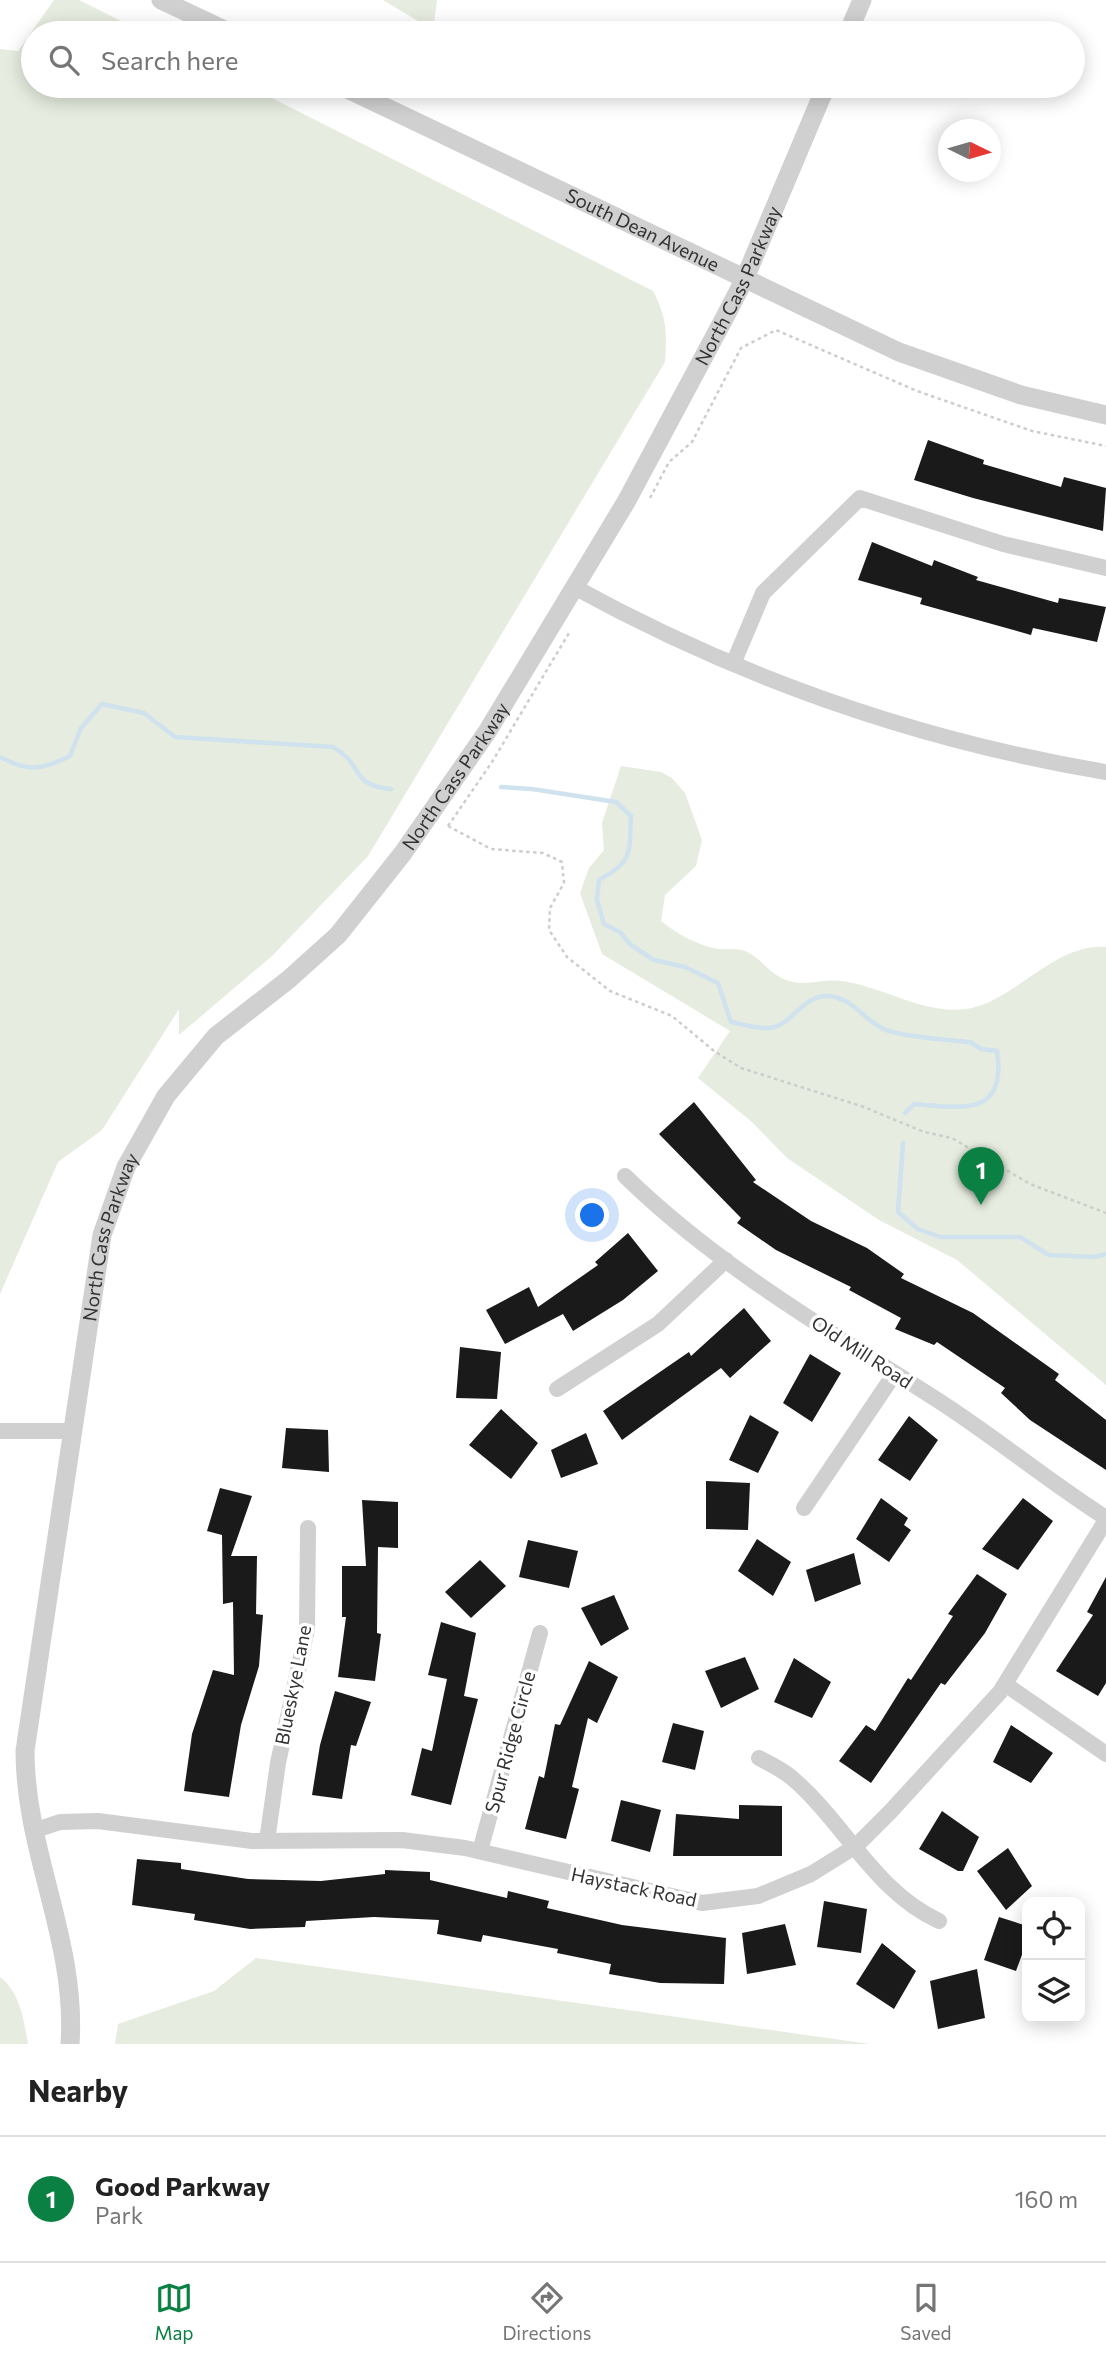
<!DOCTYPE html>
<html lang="en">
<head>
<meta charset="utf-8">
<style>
  :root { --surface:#fff; --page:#f2f2f2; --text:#222; --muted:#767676; --line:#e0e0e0; --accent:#0b8043 }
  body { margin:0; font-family:Commissioner,sans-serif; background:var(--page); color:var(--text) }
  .controls { position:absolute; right:21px; bottom:21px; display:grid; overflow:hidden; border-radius:14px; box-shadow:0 4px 18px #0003 }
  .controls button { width:63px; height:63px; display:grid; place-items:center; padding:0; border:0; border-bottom:2px solid var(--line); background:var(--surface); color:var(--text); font:35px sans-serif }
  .compass { position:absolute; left:938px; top:119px; width:63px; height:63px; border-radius:50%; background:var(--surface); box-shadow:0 4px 18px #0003; rotate:95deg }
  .you { position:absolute; left:593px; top:1216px; width:24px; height:24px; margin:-18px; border:5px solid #fff; border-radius:50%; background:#1a73e8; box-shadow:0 0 0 10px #1a73e833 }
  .badge { display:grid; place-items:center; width:46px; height:46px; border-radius:50%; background:var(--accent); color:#fff; font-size:23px; font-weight:700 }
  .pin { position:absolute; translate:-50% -58px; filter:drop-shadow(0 2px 4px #0008) }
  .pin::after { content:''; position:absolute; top:37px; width:24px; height:21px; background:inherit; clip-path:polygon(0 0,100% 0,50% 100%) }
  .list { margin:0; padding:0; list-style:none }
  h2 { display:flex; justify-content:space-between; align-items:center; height:91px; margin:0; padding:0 28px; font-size:30px }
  h2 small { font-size:23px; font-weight:400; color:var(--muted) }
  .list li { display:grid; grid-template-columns:46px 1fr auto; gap:21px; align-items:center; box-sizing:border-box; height:126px; padding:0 28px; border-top:2px solid var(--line) }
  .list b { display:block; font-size:26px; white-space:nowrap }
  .list p { margin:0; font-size:23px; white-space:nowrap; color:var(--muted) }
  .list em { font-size:23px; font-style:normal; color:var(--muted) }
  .icon { flex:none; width:38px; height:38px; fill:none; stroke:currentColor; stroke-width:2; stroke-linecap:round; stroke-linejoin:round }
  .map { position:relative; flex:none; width:1106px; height:2044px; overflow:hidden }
  .search { position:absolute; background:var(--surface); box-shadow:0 4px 18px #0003; left:21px; right:21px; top:21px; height:77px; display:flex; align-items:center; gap:18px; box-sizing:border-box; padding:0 24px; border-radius:38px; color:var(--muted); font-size:26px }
  .sheet { height:217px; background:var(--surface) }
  nav { display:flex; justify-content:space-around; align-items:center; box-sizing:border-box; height:98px; border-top:2px solid var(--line); background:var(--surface); font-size:19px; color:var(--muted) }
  nav a { display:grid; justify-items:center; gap:4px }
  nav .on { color:var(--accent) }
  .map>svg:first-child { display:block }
  .green { fill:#e6ecdf }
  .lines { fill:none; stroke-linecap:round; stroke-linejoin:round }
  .stream { stroke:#cfe2ee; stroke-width:4.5 }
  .building { fill:#1a1a1a }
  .path { stroke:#cdcdcd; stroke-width:2.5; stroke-dasharray:3.5 3.5; stroke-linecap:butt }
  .minor { stroke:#d0d0d0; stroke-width:16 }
  .tertiary { stroke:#d0d0d0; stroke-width:19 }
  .labels { text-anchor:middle; stroke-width:7; stroke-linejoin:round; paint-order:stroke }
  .street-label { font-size:19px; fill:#333; stroke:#fff }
</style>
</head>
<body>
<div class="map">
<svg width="1106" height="2044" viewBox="0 0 1106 2044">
  <rect width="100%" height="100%" fill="#fff"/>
  <path class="green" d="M54,0h25l66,33h-112v53h215l405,205c14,27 14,41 12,71l-297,494 -96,100 -93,79v-26l-77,121 -44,32 -58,132v-1245l18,2z
    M383,0h54l-4,30z
    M621,766l40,6 11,6 13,15 17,47 -6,26 -31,29 -4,26c16,13 36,24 57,28 8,1 19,-1 27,2 19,8 24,26 48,31 16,3 33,-3 48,-1 41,5 83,34 125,28 50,-8 88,-66 140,-62v438l-149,-125 -78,-40 -92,-62 -35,-36 -54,-44 32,-47 -128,-77 -22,-61 9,-25 15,-18 -2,-27z
    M256,1958l614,86h-755l3,-20 96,-33z
    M0,1977c20,15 24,44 28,67h-28z"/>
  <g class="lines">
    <path class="stream" d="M0,757c28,15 42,13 70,-1l11,-28 21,-24 42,9 31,24 158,10c31,17 17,39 58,42
      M501,787l31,2 84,13 15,14c-2,37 3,45 -32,64l-2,20 7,24 16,8 11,13 23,15 31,7 33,16 13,39c11,2 26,7 38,6 24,-2 33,-34 60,-32 26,3 34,24 55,33 16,8 66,11 86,13l11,7 16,2c10,66 -34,57 -83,53l-9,9
      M903,1143l-5,69 20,17 22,8h80l29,18 46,2 11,-3"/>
  </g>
  <path class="building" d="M928,440l56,20 -1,4 78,23 3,-10 42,11 -3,43 -130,-33 -59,-18z
    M872,542l60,24 2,-6 44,17 -2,3 82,23 1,-5 47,9 -9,35 -64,-14 -2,7 -111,-31 2,-6 -64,-18z
    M694,1102l62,78 -3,2 58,39 56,27 37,26 -3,4 72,35 86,61 -4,6 51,40v50l-76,-50 -29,-27 4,-5 -68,-46 -3,3 -39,-16 6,-11 -52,-28 2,-3 -75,-37 -39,-27 4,-5 -82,-84z
    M628,1233l30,38 -35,29 -50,31 -10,-17 -58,30 -19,-34 43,-23 9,20 60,-42 -3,-3z
    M744,1308l27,33 -41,37 -9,-10 -99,72 -19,-29 86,-59 2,4z
    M460,1347l41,5 -4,47 -41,-1z
    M810,1354l31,19 -29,49 -29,-19z
    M501,1409l37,34 -27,36 -42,-34z
    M750,1415l29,17 -21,41 -29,-13z
    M909,1416l29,24 -28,41 -32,-21z
    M286,1428l42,2 1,42 -47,-4z
    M586,1433l12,31 -37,14 -10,-28z
    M706,1481l44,2 -2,47 -42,-1z
    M220,1488l32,8 -21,60h26l-1,58 7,1 -4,51 -18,59 -12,72 -45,-6 8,-57 21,-64 21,5 -1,-73 -10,2 -1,-69 -15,-4z
    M881,1498l27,20 -4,7 7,5 -22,32 -33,-23z
    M1023,1498l30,23 -35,49 -36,-21z
    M362,1500l36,2v46l-20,-1 -1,86 4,1 -6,47 -37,-4 8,-60h-4v-51h24z
    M757,1539l34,23 -18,34 -35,-25z
    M528,1540l50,11 -9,37 -50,-11z
    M854,1553l7,31 -46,18 -9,-32z
    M480,1560l26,26 -35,32 -26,-26z
    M977,1574l30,20 -22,39 -40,52 -4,-2 -70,100 -32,-22 27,-36 9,6 33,-53 3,2 42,-64 -5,-2z
    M1106,1577v106l-8,13 -42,-25 37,-56 -6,-3z
    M614,1595l15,34 -28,17 -20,-38z
    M441,1622l35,11 -12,63 14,3 -27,106 -40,-10 11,-47 10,3 15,-72 -19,-4z
    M745,1657l14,32 -38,19 -16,-37z
    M794,1658l37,24 -19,36 -38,-16z
    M589,1661l29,16 -21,46 -9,-5 -16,69 7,2 -13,50 -41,-10 14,-53 5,2 11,-54 5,1z
    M335,1691l36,11 -15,44 -5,-1 -9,54 -30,-4 8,-50z
    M673,1723l31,8 -9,39 -33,-8z
    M1011,1725l42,28 -22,30 -38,-21z
    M621,1800l40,10 -11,42 -39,-11z
    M739,1805l43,1v50h-109l3,-42 63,5z
    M942,1811l37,26 -16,34h-5l-39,-22z
    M1008,1848l24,38 -26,24 -29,-39z
    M137,1859l44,4v6l67,10 73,2 64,-7v-4l45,2v8l77,18 1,-7 41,10 -2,7 75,17 104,13 -2,46 -64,-1 -51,-9 2,-10 -54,-11 1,-4 -75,-14 -2,7 -44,-8 2,-14 -65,-3 -68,4 -1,6 -55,2 -56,-9 1,-6 -63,-9z
    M824,1901l43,8 -6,44 -44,-6z
    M999,1917l28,9v15l-11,30 -32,-11z
    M785,1924l11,41 -49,9 -5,-41z
    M882,1943l34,28 -22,38 -38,-25z
    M977,1969l8,49 -47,11 -8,-48z"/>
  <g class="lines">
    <path class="path" d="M650,498l19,-36 23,-20 49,-94 35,-18 141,61 115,40 74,15
      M448,826l44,-64 77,-129
      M448,826l43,23 52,4 19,9 2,21 -14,25 -1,22 18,27 43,34 62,25 42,35 27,17 123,39 60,25 28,6 78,46 76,29"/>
    <path class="minor" d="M574,587c166,91 346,154 532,185
      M733,664l30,-71 97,-95 143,46 103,24
      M625,1176c94,92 210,158 320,229 55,36 106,78 161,113
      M557,1389l101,-65 68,-64
      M0,1431h71
      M804,1508l91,-135
      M1005,1684l101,70
      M759,1758c11,6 24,12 33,20 52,44 83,114 147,143
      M33,1831l27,-9 38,-1 154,20 150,-1 63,8 237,55 56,-7 53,-22 45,-28 34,-34 110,-120 106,-172
      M267,1841l11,-78 29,-134 1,-101
      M480,1851l60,-218"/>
    <g class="tertiary">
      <path d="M161,0l70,33"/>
      <path d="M848,33l14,-33"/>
      <path id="s1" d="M341,86l558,266 122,43 85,20"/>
      <path id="s2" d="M70,2044c7,-104 -45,-191 -45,-293l77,-516 24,-68 40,-71 50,-60 72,-56 50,-45 65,-82 84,-121 139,-230 99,-185 20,-39 81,-192"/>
    </g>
  </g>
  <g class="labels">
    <g class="street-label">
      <text dy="7" stroke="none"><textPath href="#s1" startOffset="334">South Dean Avenue</textPath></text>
      <text dy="7" stroke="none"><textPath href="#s2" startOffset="1974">North Cass Parkway</textPath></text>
      <text dy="7" stroke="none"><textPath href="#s2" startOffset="1407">North Cass Parkway</textPath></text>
      <text dy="7" stroke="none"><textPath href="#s2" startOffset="819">North Cass Parkway</textPath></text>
      <text transform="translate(862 1352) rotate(33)" y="7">Old Mill Road</text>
      <text transform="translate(293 1685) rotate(-79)" y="7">Blueskye Lane</text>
      <text transform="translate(510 1742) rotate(-75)" y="7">Spur Ridge Circle</text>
      <text transform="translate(634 1887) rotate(12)" y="7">Haystack Road</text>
    </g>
  </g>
</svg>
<div class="controls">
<button><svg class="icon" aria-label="locate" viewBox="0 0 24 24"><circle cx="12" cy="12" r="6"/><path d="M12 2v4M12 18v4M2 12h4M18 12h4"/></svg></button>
<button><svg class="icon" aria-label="layers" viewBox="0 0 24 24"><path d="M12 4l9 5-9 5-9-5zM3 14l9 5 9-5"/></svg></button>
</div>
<svg class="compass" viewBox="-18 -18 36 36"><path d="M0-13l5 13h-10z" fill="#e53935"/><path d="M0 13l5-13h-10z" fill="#767676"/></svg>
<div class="you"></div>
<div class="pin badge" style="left:981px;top:1205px">1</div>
<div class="search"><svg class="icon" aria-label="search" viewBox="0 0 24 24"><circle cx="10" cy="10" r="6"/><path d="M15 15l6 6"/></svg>Search here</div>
</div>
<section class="sheet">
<h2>Nearby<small></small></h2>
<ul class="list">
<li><span class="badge">1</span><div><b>Good Parkway</b><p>Park</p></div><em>160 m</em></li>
</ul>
</section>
<nav>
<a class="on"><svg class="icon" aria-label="map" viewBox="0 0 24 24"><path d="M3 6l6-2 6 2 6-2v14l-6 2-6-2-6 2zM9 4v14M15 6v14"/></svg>Map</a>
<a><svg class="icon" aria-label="directions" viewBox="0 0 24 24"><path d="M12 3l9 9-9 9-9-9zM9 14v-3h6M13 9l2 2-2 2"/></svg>Directions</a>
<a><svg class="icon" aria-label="saved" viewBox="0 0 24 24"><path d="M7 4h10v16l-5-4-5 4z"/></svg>Saved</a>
</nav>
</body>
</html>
